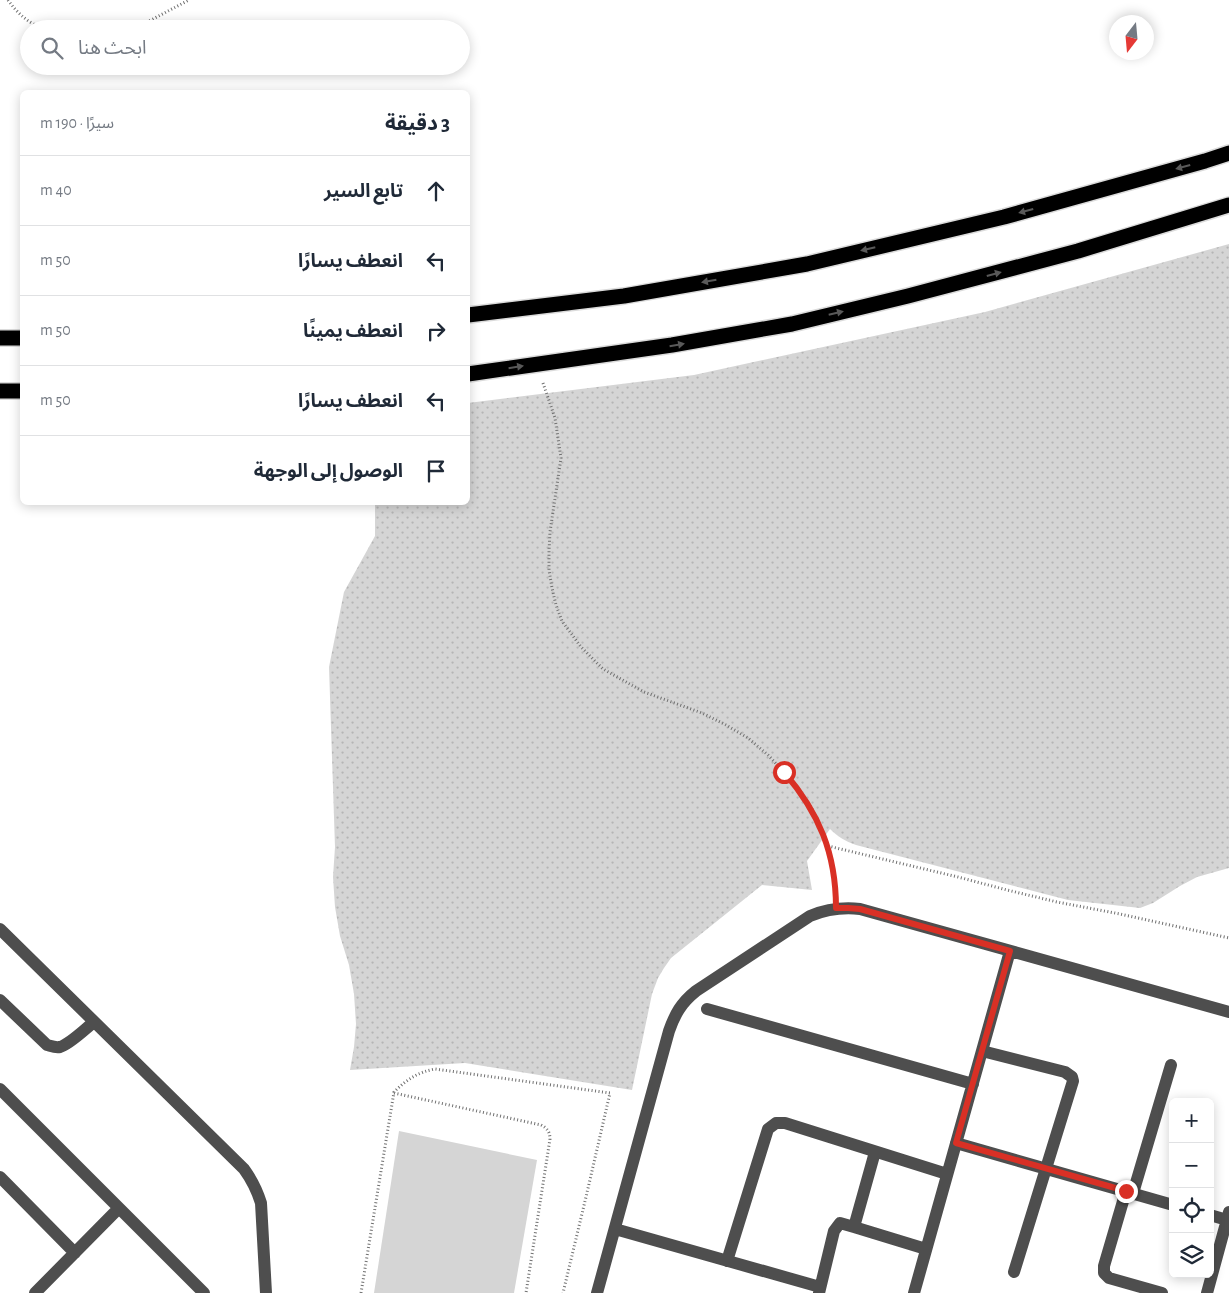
<!DOCTYPE html>
<html lang="ar">
<head>
<meta charset="utf-8">
<style>
  :root { --surface:#fff; --page:#f6f6f7; --text:#1f2937; --muted:#747a83; --line:#e0e1e3 }
  body { margin:0; font-family:"Alegreya Sans","Noto Sans Arabic",sans-serif; background:var(--page); color:var(--text); direction:rtl }
  .controls { position:absolute; right:15px; bottom:15px; display:grid; overflow:hidden; border-radius:8px; box-shadow:0 2px 12px #0003 }
  .controls button { width:45px; height:45px; display:grid; place-items:center; padding:0; border:0; border-bottom:1px solid var(--line); background:var(--surface); color:var(--text); font:25px sans-serif }
  .compass { position:absolute; left:1109px; top:15px; width:45px; height:45px; border-radius:50%; background:var(--surface); box-shadow:0 2px 12px #0003; rotate:196deg }
  .stop { position:absolute; width:15px; height:15px; margin:-11px; border:4px solid #d93025; border-radius:50%; background:#fff }
  .stop.end { background:#d93025; border-color:#fff; box-shadow:0 1px 5px #0008 }
  .list { margin:0; padding:0; list-style:none }
  h2 { display:flex; justify-content:space-between; align-items:center; height:65px; margin:0; padding:0 20px; font-size:21px }
  h2 small { font-size:16px; font-weight:400; color:var(--muted) }
  .list li { display:grid; grid-template-columns:32px 1fr auto; gap:15px; align-items:center; box-sizing:border-box; height:70px; padding:0 20px; border-top:1px solid var(--line) }
  .list b { display:block; font-size:19px; white-space:nowrap }
  .list em { font-size:16px; font-style:normal; color:var(--muted) }
  .icon { flex:none; width:28px; height:28px; fill:none; stroke:currentColor; stroke-width:2; stroke-linecap:round; stroke-linejoin:round }
  .map { position:relative; flex:none; width:1229px; height:1293px; overflow:hidden; direction:ltr }
  .search { position:absolute; background:var(--surface); box-shadow:0 2px 12px #0003; left:20px; top:20px; width:450px; height:55px; display:flex; align-items:center; gap:12px; box-sizing:border-box; padding:0 18px; border-radius:28px; color:var(--muted); font-size:19px }
  .panel { position:absolute; background:var(--surface); box-shadow:0 2px 12px #0003; left:20px; top:90px; width:450px; height:415px; border-radius:8px; direction:rtl }
  .map>svg:first-child { display:block }
  .grass { fill:url(#grass-dots) }
  .pitch { fill:#d5d5d5 }
  .lines { fill:none; stroke-linecap:round; stroke-linejoin:round }
  .highway-casing { stroke:#dbdbdb; stroke-width:18 }
  .path { stroke:#707070; stroke-width:3; stroke-dasharray:1 2.5; stroke-linecap:butt }
  .minor { stroke:#4e4e4e; stroke-width:12 }
  .highway { stroke:#000; stroke-width:15 }
  .oneway { fill:#595959 }
  .route { stroke:#d93025; stroke-width:6 }
</style>
</head>
<body>
<div class="map">
<svg width="1229" height="1293" viewBox="0 0 1229 1293">
  <defs>
    <pattern id="grass-dots" width="8" height="8" patternUnits="userSpaceOnUse" patternTransform="scale(1.25)"><rect width="8" height="8" fill="#d5d5d5"/><path d="M2 2h.1M6 6h.1" fill="none" stroke="#b5b5b5" stroke-width="1.8" stroke-linecap="round"/></pattern>
  </defs>
  <rect width="100%" height="100%" fill="#fff"/>
  <path class="grass" d="M1229,244v624l-32,9 -17,9 -27,17 -13,5 -72,-8 -212,-55c-11,-4 -18,-8 -26,-16l-23,32 5,29 -50,-5 -91,73 -7,10 -6,10 -6,16 -20,96 -167,-27 -115,7 4,-23 2,-23 -2,-30 -5,-29 -9,-29 -5,-29 -2,-30 2,-30 -6,-180 15,-75 31,-56v-33l93,-1v-99l226,-28 291,-63z"/>
  <path class="pitch" d="M399,1131l138,29 -23,133h-140z"/>
  <g class="lines">
    <defs>
      <path id="highway" d="M468,315l156,-19 183,-32 197,-47 201,-56 24,-8
        M0,338h22
        M468,374l204,-29 120,-21 116,-28 170,-45 151,-46
        M0,391h22"/>
    </defs>
    <use href="#highway" class="highway-casing"/>
    <path class="path" d="M8,0c9,13 21,24 37,29
      M134,29l55,-29
      M543,383l12,35 6,40 -11,74 -1,19v19l3,18 4,17 6,16 19,26 22,22 41,23 58,21 24,12 22,13 20,17 16,17 15,17 13,20 10,22 8,22 6,37
      M828,846l130,31 49,13 50,12 63,12 109,24
      M394,1093l147,32c6,3 9,7 9,14l-24,154
      M361,1293l33,-201c12,-12 24,-20 41,-23l175,24 -24,104 -23,96"/>
    <path class="minor" d="M0,929l244,240c8,11 13,21 17,34l5,90
      M0,1000l47,45c4,1 8,3 13,2 10,-3 25,-18 34,-25
      M707,1009l266,75
      M982,1051l83,21 7,5 1,4 -59,191
      M0,1089l204,204
      M956,1143l217,62
      M0,1177l75,76
      M1126,1191l-22,75v7l5,5 53,15
      M1133,1193l38,-128
      M1210,1215l17,5
      M854,1227l21,-75
      M615,1229l205,58
      M727,1261l41,-132 8,-6h9l162,51
      M35,1293l84,-85
      M597,1293l72,-262c6,-17 12,-28 27,-40l114,-75c17,-7 32,-9 50,-7l369,103
      M819,1293l15,-62 6,-8 14,4 72,22
      M914,1293l96,-342
      M1207,1293l22,-81"/>
    <use href="#highway" class="highway"/>
  </g>
  <defs><path id="oneway-solid" d="M-6-.8H1V-3.2L6.5 0L1 3.2V.8H-6Z" transform="scale(1.25)"/></defs>
  <g class="oneway">
    <use href="#oneway-solid" transform="translate(1183 167) rotate(165)"/>
    <use href="#oneway-solid" transform="translate(1026 211) rotate(165)"/>
    <use href="#oneway-solid" transform="translate(868 249) rotate(167)"/>
    <use href="#oneway-solid" transform="translate(994 274) rotate(-15)"/>
    <use href="#oneway-solid" transform="translate(709 281) rotate(170)"/>
    <use href="#oneway-solid" transform="translate(836 313) rotate(-13)"/>
    <use href="#oneway-solid" transform="translate(677 345) rotate(-10)"/>
    <use href="#oneway-solid" transform="translate(516 367) rotate(-9)"/>
  </g>
  <g class="lines">
    <path class="route" d="M784,772c35,41 52,81 52,136h12l12,1 150,42 -54,192 170,48"/>
  </g>
</svg>
<div class="controls">
<button>+</button>
<button>−</button>
<button><svg class="icon" aria-label="locate" viewBox="0 0 24 24"><circle cx="12" cy="12" r="6"/><path d="M12 2v4M12 18v4M2 12h4M18 12h4"/></svg></button>
<button><svg class="icon" aria-label="layers" viewBox="0 0 24 24"><path d="M12 4l9 5-9 5-9-5zM3 14l9 5 9-5"/></svg></button>
</div>
<svg class="compass" viewBox="-18 -18 36 36"><path d="M0-13l5 13h-10z" fill="#e53935"/><path d="M0 13l5-13h-10z" fill="#747a83"/></svg>
<div class="stop" style="left:784px;top:772px"></div>
<div class="stop end" style="left:1126px;top:1191px"></div>
<div class="search"><svg class="icon" aria-label="search" viewBox="0 0 24 24"><circle cx="10" cy="10" r="6"/><path d="M15 15l6 6"/></svg>ابحث هنا</div>
<section class="panel">
<h2>3 دقيقة<small>سيرًا · 190 m</small></h2>
<ul class="list">
<li><svg class="icon" aria-label="ahead" viewBox="0 0 24 24"><path d="M12 20V5M6 11l6-6 6 6"/></svg><div><b>تابع السير</b></div><em>40 m</em></li>
<li><svg class="icon" aria-label="left" viewBox="0 0 24 24"><path d="M17 20v-9H6M10 6l-5 5 5 5"/></svg><div><b>انعطف يسارًا</b></div><em>50 m</em></li>
<li><svg class="icon" aria-label="right" viewBox="0 0 24 24"><path d="M7 20v-9h11M14 6l5 5-5 5"/></svg><div><b>انعطف يمينًا</b></div><em>50 m</em></li>
<li><svg class="icon" aria-label="left" viewBox="0 0 24 24"><path d="M17 20v-9H6M10 6l-5 5 5 5"/></svg><div><b>انعطف يسارًا</b></div><em>50 m</em></li>
<li><svg class="icon" aria-label="arrive" viewBox="0 0 24 24"><path d="M6 21V4h12l-3 4 3 4H6"/></svg><div><b>الوصول إلى الوجهة</b></div></li>
</ul>
</section>
</div>
</body>
</html>
